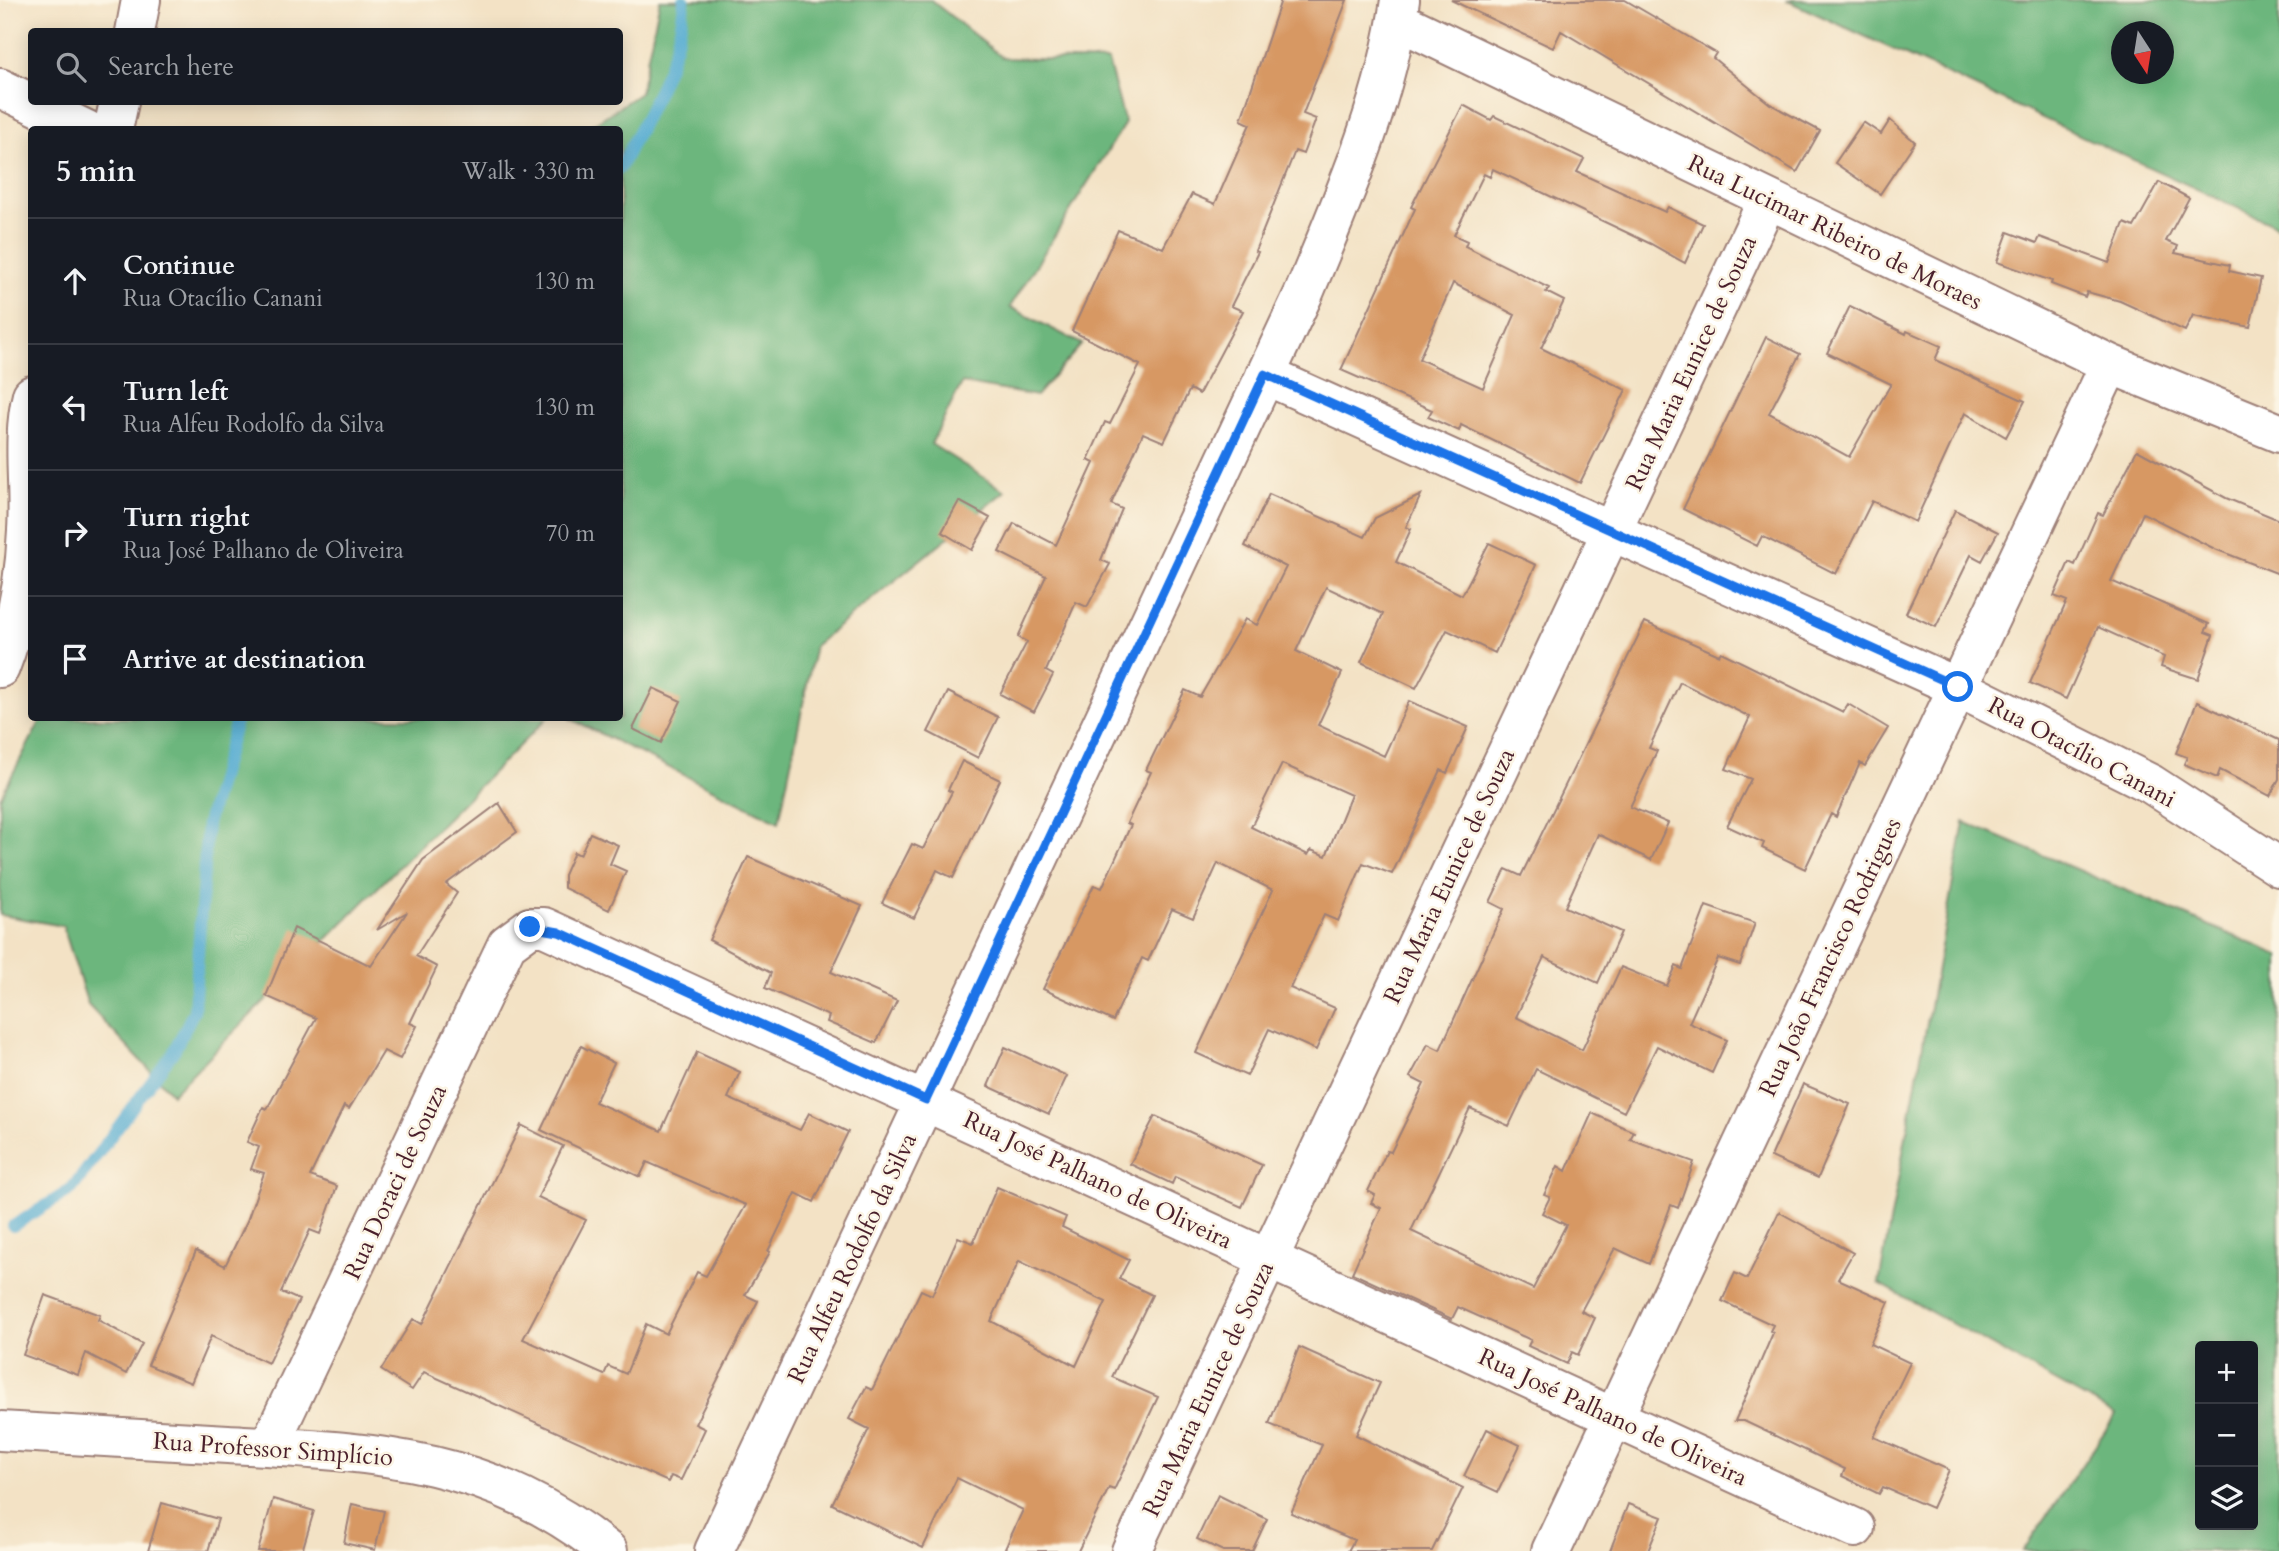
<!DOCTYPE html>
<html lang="en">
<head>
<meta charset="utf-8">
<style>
  :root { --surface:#171b24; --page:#242831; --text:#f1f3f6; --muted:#9ea1a6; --line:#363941 }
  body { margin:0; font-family:Cardo,serif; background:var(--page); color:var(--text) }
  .controls { position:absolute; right:21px; bottom:21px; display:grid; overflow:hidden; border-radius:7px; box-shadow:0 4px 18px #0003 }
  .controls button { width:63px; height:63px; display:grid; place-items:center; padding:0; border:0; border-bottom:2px solid var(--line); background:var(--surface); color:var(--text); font:35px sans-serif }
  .compass { position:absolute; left:2111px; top:21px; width:63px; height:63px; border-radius:50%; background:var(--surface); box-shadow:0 4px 18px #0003; rotate:168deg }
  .stop { position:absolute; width:21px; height:21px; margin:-16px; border:5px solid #1a73e8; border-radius:50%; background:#fff }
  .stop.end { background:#1a73e8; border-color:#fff; box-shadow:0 2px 7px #0008 }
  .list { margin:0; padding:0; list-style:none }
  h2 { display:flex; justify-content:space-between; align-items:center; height:91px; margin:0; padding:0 28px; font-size:30px }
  h2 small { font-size:23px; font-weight:400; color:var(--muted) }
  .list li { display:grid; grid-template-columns:46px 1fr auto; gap:21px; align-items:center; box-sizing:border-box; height:126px; padding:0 28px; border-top:2px solid var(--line) }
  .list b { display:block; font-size:26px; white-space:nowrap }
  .list p { margin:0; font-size:23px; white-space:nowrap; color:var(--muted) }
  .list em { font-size:23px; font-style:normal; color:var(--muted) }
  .icon { flex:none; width:38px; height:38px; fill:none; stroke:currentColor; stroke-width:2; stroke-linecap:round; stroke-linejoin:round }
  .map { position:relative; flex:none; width:2279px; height:1551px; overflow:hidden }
  .search { position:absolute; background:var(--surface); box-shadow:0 4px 18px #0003; left:28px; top:28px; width:595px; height:77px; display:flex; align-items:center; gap:18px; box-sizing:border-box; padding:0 24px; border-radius:7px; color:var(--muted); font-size:26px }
  .panel { position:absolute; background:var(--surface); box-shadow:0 4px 18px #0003; left:28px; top:126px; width:595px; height:595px; border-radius:7px }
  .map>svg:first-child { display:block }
  .forest { fill:#6cb67d; stroke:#5b6a54; stroke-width:2; fill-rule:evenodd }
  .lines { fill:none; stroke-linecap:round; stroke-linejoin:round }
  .stream { stroke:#54acd1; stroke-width:12 }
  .building { fill:#d79863; fill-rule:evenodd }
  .minor-casing { stroke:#9e8078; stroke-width:42 }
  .minor { stroke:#fff; stroke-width:38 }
  .route { stroke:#1a73e8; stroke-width:9 }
  .labels { text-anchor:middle; stroke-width:5; stroke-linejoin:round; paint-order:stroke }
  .street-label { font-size:24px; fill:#4a1f2b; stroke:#fcf5e5 }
</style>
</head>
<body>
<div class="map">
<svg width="2279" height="1551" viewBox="0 0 2279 1551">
  <rect width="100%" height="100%" fill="#fcf5e5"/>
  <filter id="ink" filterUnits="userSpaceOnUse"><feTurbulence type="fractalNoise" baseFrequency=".0143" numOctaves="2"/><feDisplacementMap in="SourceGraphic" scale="14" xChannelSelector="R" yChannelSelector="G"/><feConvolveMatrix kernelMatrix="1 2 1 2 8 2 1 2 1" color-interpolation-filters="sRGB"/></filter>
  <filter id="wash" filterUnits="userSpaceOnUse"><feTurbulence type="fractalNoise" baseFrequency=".00686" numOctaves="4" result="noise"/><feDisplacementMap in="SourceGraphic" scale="28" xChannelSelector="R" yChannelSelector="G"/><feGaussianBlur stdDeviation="1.57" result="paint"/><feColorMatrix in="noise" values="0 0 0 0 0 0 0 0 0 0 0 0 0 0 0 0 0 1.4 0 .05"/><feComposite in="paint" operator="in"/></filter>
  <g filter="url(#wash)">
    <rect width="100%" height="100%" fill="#f3e2c5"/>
    <path class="forest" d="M660,0h271l72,58 105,3 17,62 -115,184 72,37 -46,52 -74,-13 -31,61 74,47 -190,154 -36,177 -210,-104h51v-588l-34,-1 54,-36z
      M1786,0h493v227zM2122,32h42v42h-42z
      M42,718h505l-375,376 -84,-89 -25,-79 -63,-11v-117z
      M1964,822l315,133v596h-256l93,-136 -237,-132zM2200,1346h53v179h-53z"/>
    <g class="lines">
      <path class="stream" d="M620,168c25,-52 61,-109 64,-168
        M13,1226l59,-37 102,-138 20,-40 13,-187 30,-106"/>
    </g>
    <g id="blocks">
      <path class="building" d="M1281,0h66l-44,114 13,5 -13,35 -8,-3 -40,100 3,1 -27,54 12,5 -44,83 -9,-5 -26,53 -21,-9 -32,71 11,5 -21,51 9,4 -23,43 -11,-5 -30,69 7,4 -19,37 -34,-18 27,-52 -9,-5 28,-61 -47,-24 15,-29 42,22 38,-82 -6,-3 17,-38 5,2 30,-59 -68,-34 46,-101 45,18 29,-54 23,10 35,-80 -9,-4z
        M1451,0h174l91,53 -3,5 57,46 50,27 -23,41 -236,-141 -8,17z
        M1463,105l28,15 3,-4 90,43 -7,13 88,40 3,-5 35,17 -18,39 -34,-19 -158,-75 -3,8 -6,-3 -30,61 13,6 -2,5 84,42 -3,4 18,9 -23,47 85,42 -46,93 -119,-58 -2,6 -31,-14 4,-7 -91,-40 74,-161 -4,-2zM1453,283l62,32 -32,73 -64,-29z
        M1890,120l25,22 -35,52 -45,-31 28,-41 18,12z
        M2159,182l30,16 -23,43 12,5 -3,7 55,12 -1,6 32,7 -11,49 -57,-12 -8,16 -65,-30 -33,-9 -2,5 -34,-13 1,-3 -55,-19 11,-30 29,11 3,-6 69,26 15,-40 10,4z
        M1850,306l56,28 1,-3 34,15 -6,14 90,41 -19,36 -41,-24 -50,109 -43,-21 -36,73 -74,-38 -5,10 -74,-37 83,-172 34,17 -31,59 80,44 42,-73 -64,-31z
        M2137,450l89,48 53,22v54l-64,-25 -72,-36 -32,68 98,43 -4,8 8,3 -15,44 -37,-12 3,-10 -66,-30 -32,72 -36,-16 37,-82 -13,-5 15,-34 6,3 23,-52 5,2z
        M1269,494l96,43 10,-19 46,-23 -15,32 5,2 -15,33 66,33 27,-52 47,22 -41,88 -48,-23 -31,58 -55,-26 22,-48 -57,-27 -30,64 46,22 -24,52 66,31 25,-55 59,26 -21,46 -6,-3 -49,104 -29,-11 -25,58 -14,-6 -34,73 45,20 -19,42 -47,-21 -22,47 -51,-23 77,-163 -55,-27 -25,55 -21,-9 -24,52 -6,-3 -29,63 -70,-32 51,-104 8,3 29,-63 -4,-2 24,-51 -5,-2 39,-80 15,7 45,-78 12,6 29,-58 -41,-21zM1282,764l69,31 -25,61 -15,-6 -3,5 -57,-28z
        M959,501l31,17 -18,32 -30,-18z
        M1955,510l43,22 -16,29 -11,-6 -35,72 -30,-14z
        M1645,622l74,33 2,-3 122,60 5,-8 40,24 -23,38 -5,-3 -24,54 -5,-3 -26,55 -43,-21 2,-5 -37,-17 24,-47 -25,-10 24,-52 -70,-35 -31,66 8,3 -27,56 38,16 -17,37 -53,-26 -33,73 56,25 -23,51 -54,-26 -28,60 66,33 39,-83 46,19 9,-20 6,3 24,-63 49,17 -15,42 -22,-7 -29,65 38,17 -15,33 -55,-27 -33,66 -88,-43 -27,57 -39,-18 -59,123 122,58 33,-64 -24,-12 8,-16 -6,-2 14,-29 8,5 26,-58 42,19 -4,7 64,23 -16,46 -7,-3 -22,59 -34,-16 -34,63 14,7 -17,37 -6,-3 -5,12 -39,-18 3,-6 -73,-33 -6,12 -100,-46 29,-65 -10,-5 4,-8 -7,-4 19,-40 4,1 33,-68 -14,-7 18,-33 12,6 64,-141 -14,-7 16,-33 15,7z
        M653,688l28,13 -20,42 -28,-14z
        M948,692l50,25 -20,41 -50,-26z
        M2197,702l82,38v39l-9,17 -50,-26 -3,8 -33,-14 3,-7 -11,-4z
        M962,761l38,19 -47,98 -16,-8 -23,48 -32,-15 30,-59 11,5 29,-57 -4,-2z
        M499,803l18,29 -71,52 11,9 -41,63 21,11 -27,56 7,3 -17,33 -16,-8 -35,58 -5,-3 -34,70 27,10 -17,48 -10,-4 -29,62 18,8 -31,63 -57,-27 -20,47 -43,-18 48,-114 29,15 22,-45 17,-48 -13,-4 8,-22 -12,-5 16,-35 4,2 49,-91 -50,-22 28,-68 77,38 36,-54 -30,18 46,-70z
        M590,833l28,12 -8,19 16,7 -17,39 -45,-22v-13l10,-23 6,3z
        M748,857l114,49 -31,66 66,29 -21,42 -49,-21 2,-6 -64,-28 6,-15 -62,-33z
        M581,1046l33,17 -19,39 66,29 36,-79 43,20 -12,26 72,32 9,-17 39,19 -34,70 -18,-9 -28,58 2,1 -25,43 13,6 -63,123 10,5 -24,51 -10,-4 -3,6 -244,-110 -12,18 -31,-20 32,-51 9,5 99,-199 42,21 -25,51 48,23 -63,119 81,36 4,-9 18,8 20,-50 20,10 31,-62 9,4 40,-71 -99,-43 -7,15 -99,-47z
        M1005,1047l62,29 -18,38 -61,-28z
        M1803,1084l47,20 -32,74 -47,-21z
        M1155,1116l107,49 -20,42 -67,-30 -3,7 -42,-20z
        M997,1187l69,30 -4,10 67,33 -10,19 33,16 -40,82 46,20 -44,93 -5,-2 -31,63h-74l19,-41 -66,-32 -34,70 -91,-44 37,-75 -20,-10 17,-32 6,3 49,-100 11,5 26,-58 15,6zM1019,1261l87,41 -30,64 -85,-45z
        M1779,1212l74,41 -15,26 51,23 -19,42 40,19 -36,74 75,33 -17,38 -49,-21 -4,7 -37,-18 3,-7 -101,-48h-9l38,-88 -3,-2 3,-6 -51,-24 13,-28 12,6z
        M45,1295l55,20 -2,5 44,24 -16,30 -40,-21 -8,22 -55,-20z
        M1299,1347l81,36 -24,52 107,53 -31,63h-84l6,-11 -63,-27 31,-68 -53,-21z
        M1487,1429l33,16 -22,47 -34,-16z
        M1218,1495l49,24 -15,32h-29l-26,-12z
        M273,1499l41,12 -12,40h-44z
        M162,1503l56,16 -10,32h-60z
        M352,1504l32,7 -9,39 -31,-7z
        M1628,1504l34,13 -14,34h-38z"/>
    </g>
  </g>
  <g filter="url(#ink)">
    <use href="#blocks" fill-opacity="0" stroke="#9e8078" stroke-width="2"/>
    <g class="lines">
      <defs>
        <path id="minor" d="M1397,20l713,344 169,69
          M135,32l6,-32
          M0,88l87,42
          M113,130l6,-28
          M1265,375l692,312 194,97 128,83
          M0,668c17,-44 25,-91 27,-138 3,-44 -6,-91 5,-135
          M0,1431c76,4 152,9 228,13 144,8 260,11 380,107
          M269,1446l238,-502 23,-17h14l1311,601
          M714,1551l589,-1256c39,-94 83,-193 97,-295
          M1131,1551l636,-1350
          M1551,1551l559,-1187"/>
      </defs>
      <use href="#minor" class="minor-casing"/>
      <use href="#minor" class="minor"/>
    </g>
  </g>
  <g class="lines" filter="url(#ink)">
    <path class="route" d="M530,927l29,5 367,168 339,-726 693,313"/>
  </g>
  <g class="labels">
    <g class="street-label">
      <text transform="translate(1835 232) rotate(26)" y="8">Rua Lucimar Ribeiro de Moraes</text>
      <text transform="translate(1691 363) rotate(-65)" y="8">Rua Maria Eunice de Souza</text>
      <text transform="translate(2082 752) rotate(28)" y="8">Rua Otacílio Canani</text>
      <text transform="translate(1449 876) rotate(-65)" y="8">Rua Maria Eunice de Souza</text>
      <text transform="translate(1830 957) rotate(-65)" y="8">Rua João Francisco Rodrigues</text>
      <text transform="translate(1098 1180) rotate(25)" y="8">Rua José Palhano de Oliveira</text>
      <text transform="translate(395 1182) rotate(-65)" y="8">Rua Doraci de Souza</text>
      <text transform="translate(852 1258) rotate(-65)" y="8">Rua Alfeu Rodolfo da Silva</text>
      <text transform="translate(1208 1389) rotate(-65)" y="8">Rua Maria Eunice de Souza</text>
      <text transform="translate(1613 1417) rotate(25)" y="8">Rua José Palhano de Oliveira</text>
      <text transform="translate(273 1449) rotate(4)" y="8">Rua Professor Simplício</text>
    </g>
  </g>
</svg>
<div class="controls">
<button>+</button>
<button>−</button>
<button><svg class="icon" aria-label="layers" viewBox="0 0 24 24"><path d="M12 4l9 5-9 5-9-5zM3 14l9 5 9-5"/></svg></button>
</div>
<svg class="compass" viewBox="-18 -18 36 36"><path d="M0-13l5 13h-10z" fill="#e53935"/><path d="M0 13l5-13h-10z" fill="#9ea1a6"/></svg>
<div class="stop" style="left:1958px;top:687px"></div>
<div class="stop end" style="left:530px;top:927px"></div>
<div class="search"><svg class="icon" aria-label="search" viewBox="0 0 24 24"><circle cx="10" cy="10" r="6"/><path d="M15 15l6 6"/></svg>Search here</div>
<section class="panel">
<h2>5 min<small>Walk · 330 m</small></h2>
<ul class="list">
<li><svg class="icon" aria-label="ahead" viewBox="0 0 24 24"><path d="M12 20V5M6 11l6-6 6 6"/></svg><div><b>Continue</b><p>Rua Otacílio Canani</p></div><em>130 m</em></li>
<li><svg class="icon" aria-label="left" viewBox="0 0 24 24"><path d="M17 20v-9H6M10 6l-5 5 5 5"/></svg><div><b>Turn left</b><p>Rua Alfeu Rodolfo da Silva</p></div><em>130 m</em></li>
<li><svg class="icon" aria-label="right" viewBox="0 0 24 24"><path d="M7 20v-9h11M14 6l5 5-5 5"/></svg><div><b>Turn right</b><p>Rua José Palhano de Oliveira</p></div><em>70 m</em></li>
<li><svg class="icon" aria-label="arrive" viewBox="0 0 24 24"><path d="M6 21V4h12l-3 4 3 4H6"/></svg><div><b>Arrive at destination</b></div></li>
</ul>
</section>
</div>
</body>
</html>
